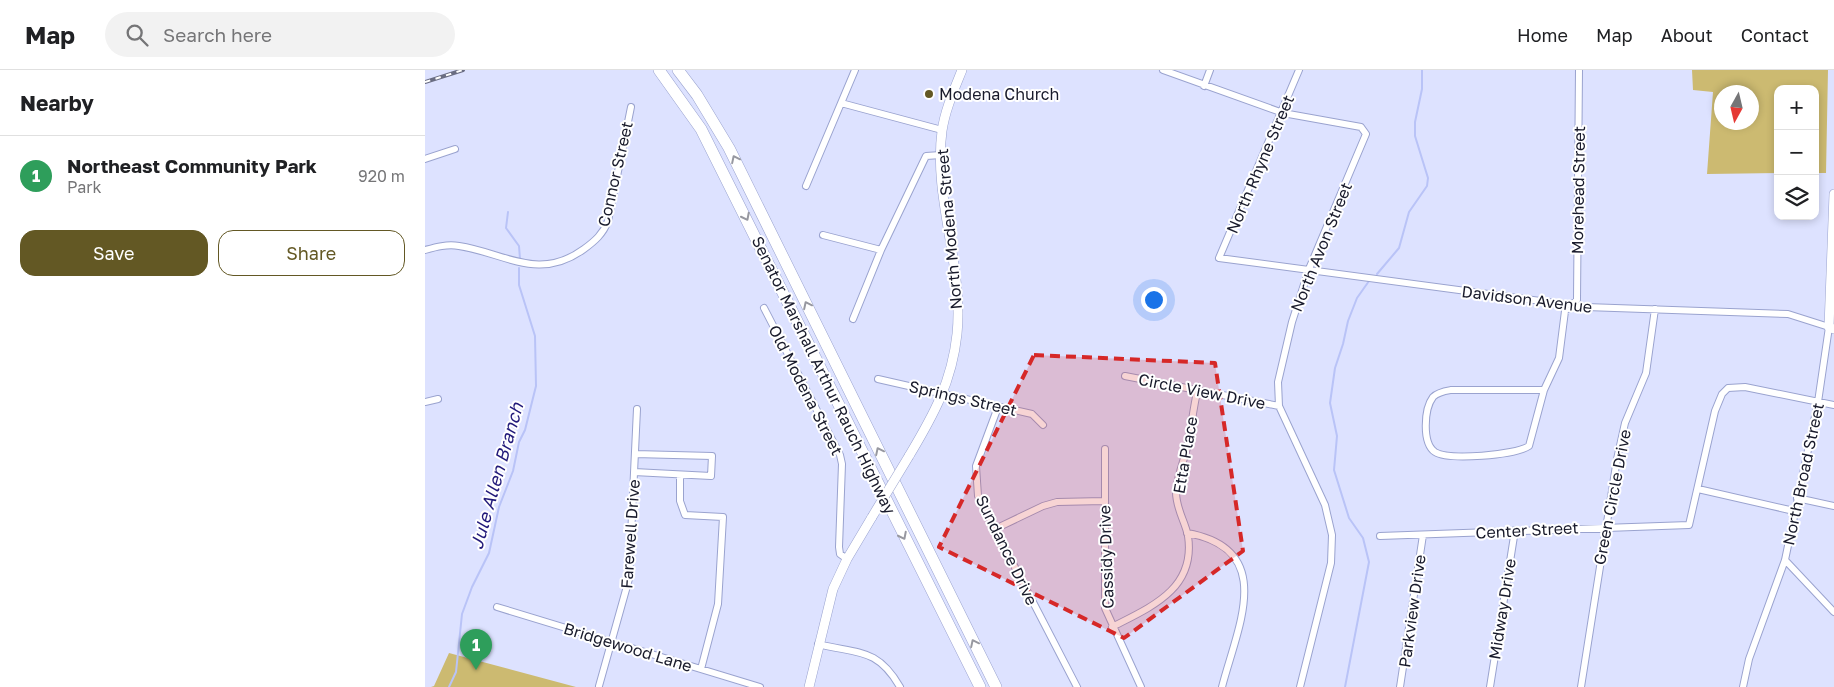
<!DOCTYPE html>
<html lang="en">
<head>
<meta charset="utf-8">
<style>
  :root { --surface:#fff; --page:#f2f2f2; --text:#202124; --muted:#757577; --line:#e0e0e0; --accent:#635824 }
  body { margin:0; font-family:"Golos Text",sans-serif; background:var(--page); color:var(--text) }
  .controls { position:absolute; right:15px; top:15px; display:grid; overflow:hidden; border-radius:10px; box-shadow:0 2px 8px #0003 }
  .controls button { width:45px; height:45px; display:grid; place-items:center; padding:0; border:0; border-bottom:1px solid var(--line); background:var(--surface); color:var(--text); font:25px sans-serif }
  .compass { position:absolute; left:1289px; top:15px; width:45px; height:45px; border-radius:50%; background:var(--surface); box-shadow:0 2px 8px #0003; rotate:188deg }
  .you { position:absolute; left:728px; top:229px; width:18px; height:18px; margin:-12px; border:4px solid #fff; border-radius:50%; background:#1a73e8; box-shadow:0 0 0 8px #1a73e833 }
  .badge { display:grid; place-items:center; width:32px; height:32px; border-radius:50%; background:var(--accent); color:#fff; font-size:16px; font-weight:700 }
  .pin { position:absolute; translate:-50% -41px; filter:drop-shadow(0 1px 2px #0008) }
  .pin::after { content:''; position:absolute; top:26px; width:18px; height:15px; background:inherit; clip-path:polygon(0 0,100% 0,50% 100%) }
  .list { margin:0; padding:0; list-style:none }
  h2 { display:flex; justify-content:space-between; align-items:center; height:65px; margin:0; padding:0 20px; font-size:21px }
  h2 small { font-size:16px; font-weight:400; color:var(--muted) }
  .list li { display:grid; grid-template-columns:32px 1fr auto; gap:15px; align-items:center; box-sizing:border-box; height:80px; padding:0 20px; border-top:1px solid var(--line) }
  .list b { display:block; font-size:19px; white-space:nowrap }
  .list p { margin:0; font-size:16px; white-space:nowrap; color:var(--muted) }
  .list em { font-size:16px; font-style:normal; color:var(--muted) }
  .actions { display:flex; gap:10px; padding:15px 20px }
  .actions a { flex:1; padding:11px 0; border:1px solid var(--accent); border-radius:15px; text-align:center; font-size:18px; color:var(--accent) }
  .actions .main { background:var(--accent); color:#fff }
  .icon { flex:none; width:28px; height:28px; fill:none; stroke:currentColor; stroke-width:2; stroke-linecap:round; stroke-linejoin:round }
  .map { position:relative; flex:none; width:1409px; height:617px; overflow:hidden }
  header { display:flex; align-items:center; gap:30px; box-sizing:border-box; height:70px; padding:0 25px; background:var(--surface); border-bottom:1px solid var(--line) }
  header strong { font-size:24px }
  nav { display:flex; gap:28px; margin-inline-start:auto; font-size:18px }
  .search { width:350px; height:45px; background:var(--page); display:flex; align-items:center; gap:12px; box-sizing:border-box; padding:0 18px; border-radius:28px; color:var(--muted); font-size:19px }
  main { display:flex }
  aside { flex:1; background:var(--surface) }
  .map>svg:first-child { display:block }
  .green { fill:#ccba71; fill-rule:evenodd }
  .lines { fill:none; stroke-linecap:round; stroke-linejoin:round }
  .stream { stroke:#b9c3f7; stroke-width:2 }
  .street-casing { stroke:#9aa3cf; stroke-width:8 }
  .secondary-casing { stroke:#9aa3cf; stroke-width:10 }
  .highway-casing { stroke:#9aa3cf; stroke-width:12 }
  .street { stroke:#fff; stroke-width:6 }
  .secondary { stroke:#fff; stroke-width:9 }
  .highway { stroke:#fff; stroke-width:11 }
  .rail-casing { stroke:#6a6d83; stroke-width:4 }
  .rail { stroke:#fff; stroke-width:2; stroke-dasharray:5.5; stroke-linecap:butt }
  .secondary-bridge-casing { stroke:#9aa3cf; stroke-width:10; stroke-linecap:butt }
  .secondary-bridge { stroke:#fff; stroke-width:9 }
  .oneway { stroke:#9798a0 }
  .marked { fill:#d62828; fill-opacity:0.2; stroke:#d62828; stroke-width:4; stroke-dasharray:10 6; stroke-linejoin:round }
  .poi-dot { fill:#635824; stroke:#fff; stroke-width:2 }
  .labels { text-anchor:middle; stroke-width:4; stroke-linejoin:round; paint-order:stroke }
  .poi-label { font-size:16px; fill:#181a2b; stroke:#fff; text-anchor:start }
  .street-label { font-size:16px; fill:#181a2b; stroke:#fff }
  .water-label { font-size:18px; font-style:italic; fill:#221a7a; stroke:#fff }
</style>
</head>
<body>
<header>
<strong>Map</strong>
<div class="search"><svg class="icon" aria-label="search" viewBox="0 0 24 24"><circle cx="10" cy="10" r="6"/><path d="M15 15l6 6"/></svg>Search here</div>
<nav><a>Home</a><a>Map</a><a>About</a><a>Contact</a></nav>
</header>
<main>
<aside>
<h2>Nearby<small></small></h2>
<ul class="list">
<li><span class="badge" style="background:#2e9e5b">1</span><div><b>Northeast Community Park</b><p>Park</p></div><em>920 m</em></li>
</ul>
<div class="actions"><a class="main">Save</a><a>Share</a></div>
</aside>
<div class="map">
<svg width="1409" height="617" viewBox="0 0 1409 617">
  <rect width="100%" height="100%" fill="#dde2ff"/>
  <path class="green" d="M1267,0h136l-2,103h-11v-84h-37v84l-71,1 6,-82 -20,-2zM1296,22h30v30h-30z
    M24,583l127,34h-145l3,-1z"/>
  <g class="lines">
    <path class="stream" d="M83,142l-2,16 13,18 1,13
      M952,204l22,-26 10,-36 18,-26 1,-8 -13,-42v-14l7,-33v-19
      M24,617l7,-15 6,-58 10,-27 17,-34 10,-46 14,-36 6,-29 6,-12 11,-44 -1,-50 -16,-51v-17
      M920,617l24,-125 -6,-24 -14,-20 -15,-48 3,-34 -7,-33 5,-35 8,-24 5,-23 9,-23 12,-17"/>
    <defs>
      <path id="street" d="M738,0l120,43 78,14 5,7 -57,135 -17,53 -14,60 1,24 46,99 7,30 -1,28 -31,124
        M874,0l-80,188 367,49 202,7 41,13 -11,75 -33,158 -36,99 -6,28
        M779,16l6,-16
        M416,33l101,27
        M0,89l30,-10
        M381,116l49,-116
        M398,165l58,15
        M0,180c11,-3 22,-6 34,-4 46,7 80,36 125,3 11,-8 19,-15 24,-28l23,-114
        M339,238l76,147 2,9 -3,83 1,7 7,5
        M428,249l28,-69 45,-94 15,-1
        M700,306l154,30
        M453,309l154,35 11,11
        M1026,320h93l-15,56c-14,9 -80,15 -94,6 -13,-9 -11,-43 -2,-55 5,-5 12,-6 18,-7z
        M1119,320l15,-32 6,-47 12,-11 2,-230
        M0,332l13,-3
        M573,337l-22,59 2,30 99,191
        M680,379v159l36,79
        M209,402l77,4 1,-20 -77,-2
        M255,405v26l5,14 38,2 -5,87 -17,65
        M1273,419l96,22
        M1372,428l37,8
        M570,459l48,-23 14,-4 47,-1
        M762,463c91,16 50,95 35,154
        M955,466l309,-11 26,-114 7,-17 6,-6 17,-1 89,18
        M1360,490l49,52
        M72,537l263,80
        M687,557c39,-20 84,-38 76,-91 -3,-15 -12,-27 -12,-44 1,-15 7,-29 11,-44 4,-18 6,-38 10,-56
        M393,574c39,10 59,3 82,43
        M174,616l30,-107 8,-170
        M975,617l23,-152
        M1065,617l25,-157
        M1156,617l36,-228 8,-36 21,-50 9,-64"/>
      <path id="secondary" d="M1409,124l-5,133 5,2
        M484,386c24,-40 43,-74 48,-122 7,-68 -24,-136 -15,-203 3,-21 12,-41 20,-61
        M384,617l24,-98 14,-30 25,-42"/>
      <path id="highway" d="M234,0l42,59 279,558
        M253,0l19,25 32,53 267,539"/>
    </defs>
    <use href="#street" class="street-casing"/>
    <use href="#secondary" class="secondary-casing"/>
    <use href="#highway" class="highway-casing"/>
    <use href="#street" class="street"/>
    <use href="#secondary" class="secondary"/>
    <use href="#highway" class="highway"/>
    <defs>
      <path id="rail" d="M0,12l38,-12"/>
    </defs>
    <use href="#rail" class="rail-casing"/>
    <use href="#rail" class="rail"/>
    <defs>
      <path id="secondary-bridge" d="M447,447l37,-61"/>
    </defs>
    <use href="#secondary-bridge" class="secondary-bridge-casing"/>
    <use href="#secondary-bridge" class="secondary-bridge"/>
  </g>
  <defs><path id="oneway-chevron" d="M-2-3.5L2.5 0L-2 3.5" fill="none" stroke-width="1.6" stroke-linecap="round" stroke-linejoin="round" transform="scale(1.25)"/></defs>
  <g class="oneway">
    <use href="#oneway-chevron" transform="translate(310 89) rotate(-116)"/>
    <use href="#oneway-chevron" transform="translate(321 147) rotate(63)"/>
    <use href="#oneway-chevron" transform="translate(382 235) rotate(-116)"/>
    <use href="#oneway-chevron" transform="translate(454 381) rotate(-116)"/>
    <use href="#oneway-chevron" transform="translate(478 466) rotate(63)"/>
    <use href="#oneway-chevron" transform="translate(549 573) rotate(-116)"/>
  </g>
  <path class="marked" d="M609,285l181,8 28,188 -119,87 -185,-91z"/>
  <circle class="poi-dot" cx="504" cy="24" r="5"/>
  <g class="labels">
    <g class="poi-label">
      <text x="514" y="30">Modena Church</text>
    </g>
    <g class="street-label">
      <text transform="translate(835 94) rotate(-67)" y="6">North Rhyne Street</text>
      <text transform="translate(190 104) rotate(-77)" y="6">Connor Street</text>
      <text transform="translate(1153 120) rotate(-89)" y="6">Morehead Street</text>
      <text transform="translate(524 159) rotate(-95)" y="6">North Modena Street</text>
      <text transform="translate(896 177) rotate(-68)" y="6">North Avon Street</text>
      <text transform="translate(1102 229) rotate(7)" y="6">Davidson Avenue</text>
      <text transform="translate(399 305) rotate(64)" y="6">Senator Marshall Arthur Rauch Highway</text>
      <text transform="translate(381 320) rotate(63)" y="6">Old Modena Street</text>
      <text transform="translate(777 321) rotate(11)" y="6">Circle View Drive</text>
      <text transform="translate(538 328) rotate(13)" y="6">Springs Street</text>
      <text transform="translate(760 385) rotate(-80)" y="6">Etta Place</text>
      <text transform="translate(1378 404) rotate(-78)" y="6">North Broad Street</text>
      <text transform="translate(1187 427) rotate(-79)" y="6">Green Circle Drive</text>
      <text transform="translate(1102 460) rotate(-3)" y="6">Center Street</text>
      <text transform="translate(205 464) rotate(-86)" y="6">Farewell Drive</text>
      <text transform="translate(582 480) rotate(64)" y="6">Sundance Drive</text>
      <text transform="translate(681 487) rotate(-92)" y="6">Cassidy Drive</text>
      <text transform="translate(1077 539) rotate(-81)" y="6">Midway Drive</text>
      <text transform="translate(987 541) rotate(-82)" y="6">Parkview Drive</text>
      <text transform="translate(203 577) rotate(17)" y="6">Bridgewood Lane</text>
    </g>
    <g class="water-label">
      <text transform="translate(72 406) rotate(-74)" y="6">Jule Allen Branch</text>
    </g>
  </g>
</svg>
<div class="controls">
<button>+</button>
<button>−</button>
<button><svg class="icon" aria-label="layers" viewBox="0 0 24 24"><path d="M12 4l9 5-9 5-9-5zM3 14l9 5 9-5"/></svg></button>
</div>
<svg class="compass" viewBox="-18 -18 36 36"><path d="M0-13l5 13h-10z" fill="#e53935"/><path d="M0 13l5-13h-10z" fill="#757577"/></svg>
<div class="you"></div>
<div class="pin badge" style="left:51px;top:600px;background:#2e9e5b">1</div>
</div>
</main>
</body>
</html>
